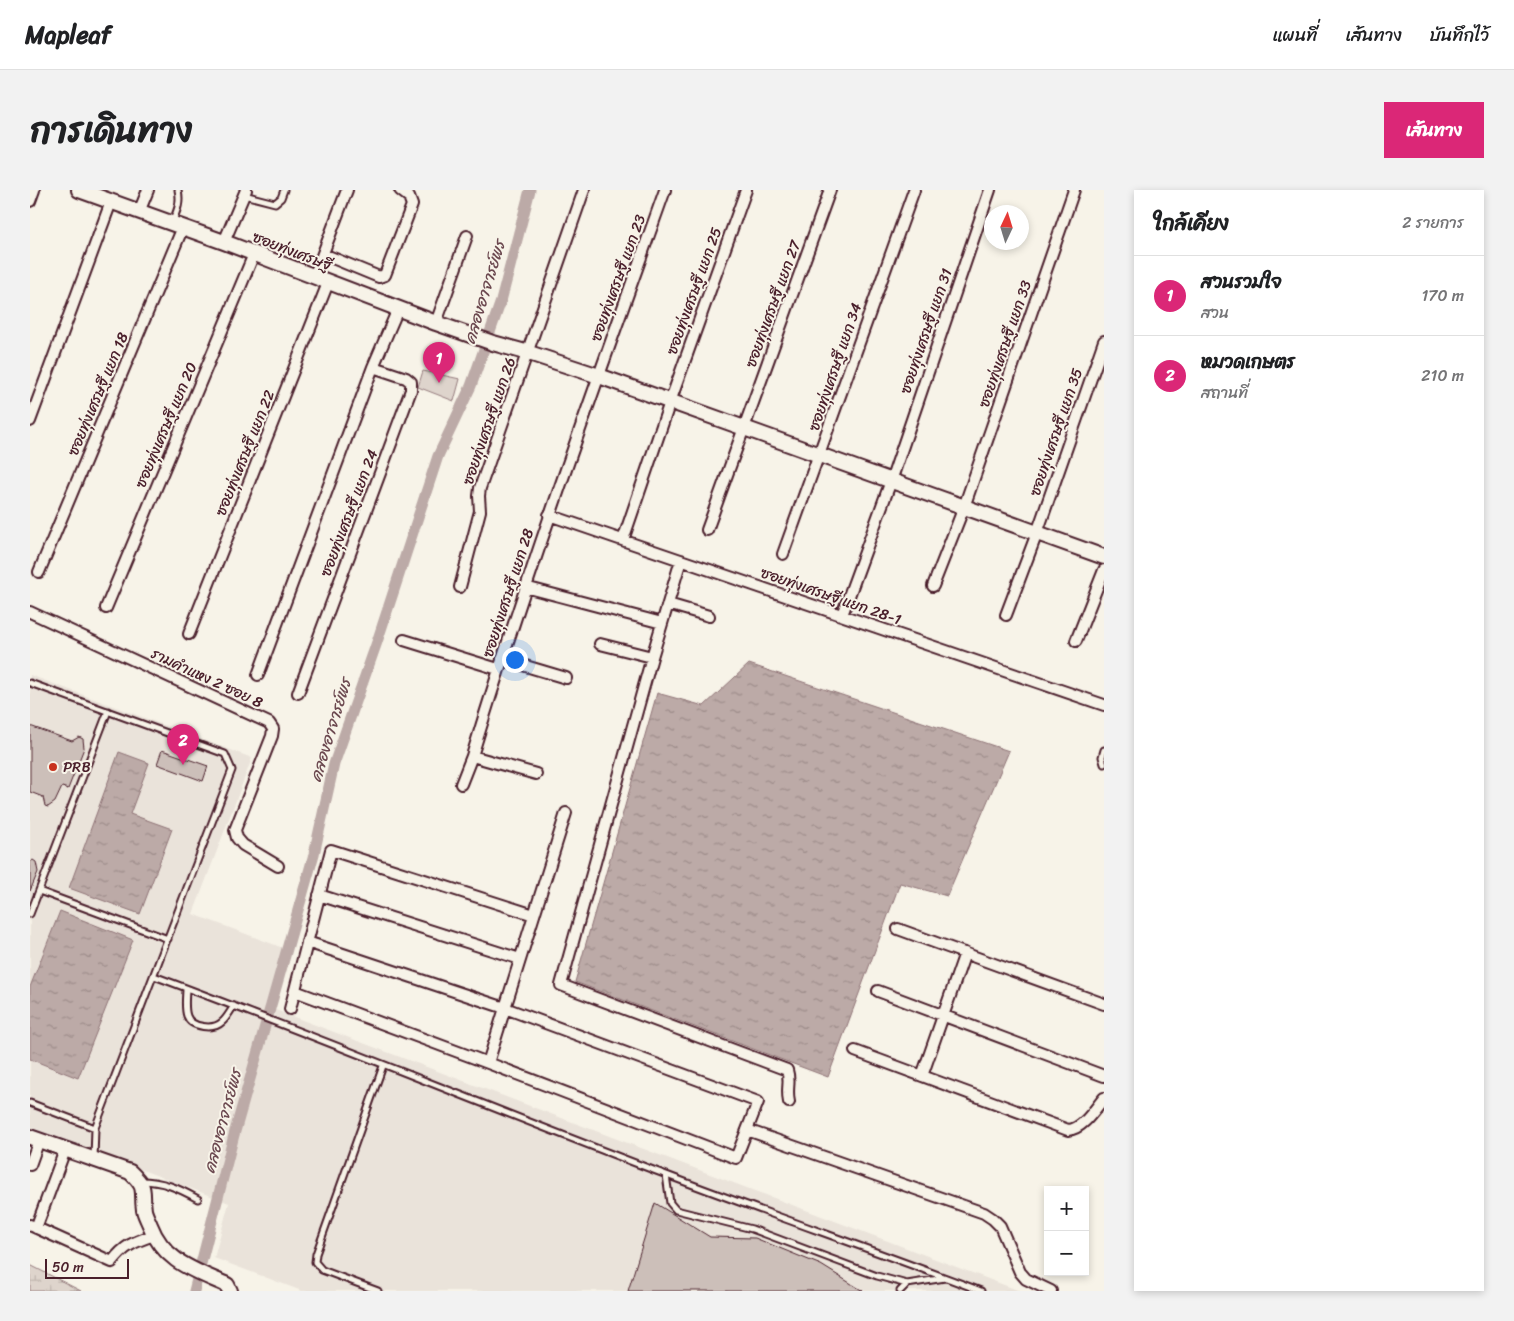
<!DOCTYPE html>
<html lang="th">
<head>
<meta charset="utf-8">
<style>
  :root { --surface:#fff; --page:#f2f2f2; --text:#202124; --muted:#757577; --line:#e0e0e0; --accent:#db2777 }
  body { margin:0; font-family:Sriracha,"Playpen Sans Thai",sans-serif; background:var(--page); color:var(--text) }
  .controls { position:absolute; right:15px; bottom:15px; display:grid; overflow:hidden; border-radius:0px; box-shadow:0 2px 8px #0003 }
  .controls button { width:45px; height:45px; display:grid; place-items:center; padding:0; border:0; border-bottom:1px solid var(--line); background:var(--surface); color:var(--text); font:25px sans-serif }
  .compass { position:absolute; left:954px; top:15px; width:45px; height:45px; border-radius:50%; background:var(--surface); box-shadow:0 2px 8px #0003; rotate:4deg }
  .scale { position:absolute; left:15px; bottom:12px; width:84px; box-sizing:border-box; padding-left:5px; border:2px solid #4a1f2b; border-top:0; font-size:14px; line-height:18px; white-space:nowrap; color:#4a1f2b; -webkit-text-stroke:4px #f7f3e8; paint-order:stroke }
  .you { position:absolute; left:484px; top:469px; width:18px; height:18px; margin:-12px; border:4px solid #fff; border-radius:50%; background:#1a73e8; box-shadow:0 0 0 8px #1a73e833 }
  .badge { display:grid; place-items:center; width:32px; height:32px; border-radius:50%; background:var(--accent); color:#fff; font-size:16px; font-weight:700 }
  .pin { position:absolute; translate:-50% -41px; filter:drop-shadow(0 1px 2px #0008) }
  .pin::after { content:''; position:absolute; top:26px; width:18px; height:15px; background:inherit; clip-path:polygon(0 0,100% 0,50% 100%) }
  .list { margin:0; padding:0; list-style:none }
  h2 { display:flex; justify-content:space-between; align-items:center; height:65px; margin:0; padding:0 20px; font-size:21px }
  h2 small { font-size:16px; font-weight:400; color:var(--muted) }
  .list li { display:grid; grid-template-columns:32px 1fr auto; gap:15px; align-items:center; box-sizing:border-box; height:80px; padding:0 20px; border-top:1px solid var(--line) }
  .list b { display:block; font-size:19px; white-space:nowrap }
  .list p { margin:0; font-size:16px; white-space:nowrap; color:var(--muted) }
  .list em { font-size:16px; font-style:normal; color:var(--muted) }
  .map { position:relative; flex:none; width:1074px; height:1101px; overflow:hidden; border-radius:0px }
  header { display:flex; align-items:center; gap:30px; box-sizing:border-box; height:70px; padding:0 25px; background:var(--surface); border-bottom:1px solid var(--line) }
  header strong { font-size:24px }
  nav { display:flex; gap:28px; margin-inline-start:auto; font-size:18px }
  .intro { display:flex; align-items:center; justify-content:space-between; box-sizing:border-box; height:120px; padding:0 30px }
  h1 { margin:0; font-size:35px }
  .button { padding:12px 22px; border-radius:0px; background:var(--accent); color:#fff; font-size:18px; font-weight:700 }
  main { display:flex; gap:30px; padding:0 30px }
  aside { flex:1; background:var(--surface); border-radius:0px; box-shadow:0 2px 8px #0003 }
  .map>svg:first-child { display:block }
  .built { fill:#eae3da }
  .green { fill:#ded4cc; stroke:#947a7c }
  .wetland { fill:url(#wetland-marsh); stroke:#947a7c }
  .water { fill:url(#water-ripples); stroke:#8e7275 }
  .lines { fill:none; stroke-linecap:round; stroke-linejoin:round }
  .canal { stroke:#bcaaa7; stroke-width:11 }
  .building { fill:#ccbfb9; stroke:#4a1f2b }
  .lane-casing { stroke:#4a1f2b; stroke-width:9 }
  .street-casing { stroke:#4a1f2b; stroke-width:14 }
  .secondary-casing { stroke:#4a1f2b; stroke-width:18 }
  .lane { stroke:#f7f3e8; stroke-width:5 }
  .street { stroke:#f7f3e8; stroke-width:10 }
  .secondary { stroke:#f7f3e8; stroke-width:14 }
  .poi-dot { fill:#c8321e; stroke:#f7f3e8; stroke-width:2 }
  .labels { text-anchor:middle; stroke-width:4; stroke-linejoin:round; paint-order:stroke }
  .street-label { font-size:15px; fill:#4a1f2b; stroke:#f7f3e8 }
  .poi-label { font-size:15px; fill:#4a1f2b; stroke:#f7f3e8; text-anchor:start }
  .water-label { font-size:16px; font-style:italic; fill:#6c4950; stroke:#f7f3e8 }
</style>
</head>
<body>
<header>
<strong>Mapleaf</strong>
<nav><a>แผนที่</a><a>เส้นทาง</a><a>บันทึกไว้</a></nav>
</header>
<div class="intro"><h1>การเดินทาง</h1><a class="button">เส้นทาง</a></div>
<main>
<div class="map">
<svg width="1074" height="1101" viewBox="0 0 1074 1101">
  <defs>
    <pattern id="wetland-marsh" width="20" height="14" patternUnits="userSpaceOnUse" patternTransform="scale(1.25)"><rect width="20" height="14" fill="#ded4cc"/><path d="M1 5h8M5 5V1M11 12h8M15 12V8" fill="none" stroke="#c0b6af"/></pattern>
    <pattern id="water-ripples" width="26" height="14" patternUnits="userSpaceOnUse" patternTransform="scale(1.25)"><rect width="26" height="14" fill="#bcaaa7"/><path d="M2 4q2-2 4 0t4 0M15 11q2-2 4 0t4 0" fill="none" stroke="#9b8a88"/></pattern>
  </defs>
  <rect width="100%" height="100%" fill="#f7f3e8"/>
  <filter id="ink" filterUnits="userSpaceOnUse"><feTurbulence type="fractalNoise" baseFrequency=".02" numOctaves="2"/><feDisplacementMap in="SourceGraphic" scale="10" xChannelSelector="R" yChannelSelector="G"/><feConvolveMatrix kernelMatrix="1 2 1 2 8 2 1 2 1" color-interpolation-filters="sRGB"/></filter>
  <g filter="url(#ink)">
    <path class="built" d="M0,485l222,83 -59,156 90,34 -18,58 755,285h-718l-88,-33 15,-55 -199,-76z"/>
    <path class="green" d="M393,181l37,8 -6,22 -36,-14z"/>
    <path class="wetland" d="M0,1075l2,1 49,25h-51z"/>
    <path class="water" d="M719,474l260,87 -62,145 -47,-13 -72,194 -253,-95 82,-289 47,13z
      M89,562l30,11 -19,51 42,15 -32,85 -71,-26z
      M30,721l73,29 -55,138 -48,-19v-72z"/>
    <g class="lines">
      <path class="canal" d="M164,1101l40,-156 80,-281 20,-90 43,-122 61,-186 33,-70 30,-85 29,-111"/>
    </g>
    <path class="building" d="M0,536l42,15 7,-4 4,2 1,9 -16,41 -6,-2 -7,15 -7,5 -3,-1 -2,-9 -13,-5z
      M132,560l46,16 -5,15 -46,-17z
      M3,670l3,2 2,10 -8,19v-29z
      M625,1013l55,34 45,1 66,27 42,26h-235z"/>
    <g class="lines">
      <defs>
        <path id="lane" d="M214,5l31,8 6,-5 3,-8
          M142,33c5,-12 9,-20 6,-33
          M0,493l195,71 7,16 -137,358 -1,31
          M1074,560l-2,7 2,7
          M9,701l129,48
          M0,724l78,-203
          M124,786c170,63 339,133 510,198 105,40 212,77 317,117
          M156,798c0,8 -2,20 1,28 4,12 27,14 35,6 5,-4 8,-11 12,-16
          M0,913l65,25
          M636,985l4,28 6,7 76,19 125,47 30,8 38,-6
          M110,991c23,0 38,7 58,18
          M348,1101l-56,-21 -7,-8 1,-8 67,-188
          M870,1101l7,-7"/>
        <path id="street" d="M0,11l4,-11
          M109,22l9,-22
          M194,52l22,-52
          M293,64l56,23 6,-2 27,-70 -3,-8 -9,-7
          M284,87l33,-87
          M406,133l31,-87
          M0,231l81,-219
          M519,325l555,190
          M677,340l123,-340
          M593,350l47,-138 76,-212
          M753,364l131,-364
          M651,370l-29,97 -91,328 226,85c4,12 -1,18 2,32
          M9,382l144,-345
          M903,396l31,-79 110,-317
          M430,397l20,-76 -1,-15 1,-8 104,-298
          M495,397l137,36
          M638,414l41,12
          M76,418l148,-354
          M0,422l239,111 4,6 -1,7 -37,94 2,8 6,7 35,21
          M812,425l49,-134 99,-291
          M976,425l31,-82 67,-192
          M159,444l139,-351
          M374,450l94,29
          M1046,451l28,-71
          M570,454l52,13
          M472,469l64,19
          M228,485l115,-308 25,-58
          M268,503l113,-303v-8l-5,-4 -33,-11
          M506,584l-64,-18c58,-191 126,-378 193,-566
          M431,594l11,-28
          M289,705l201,64
          M868,739l206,75
          M277,752l198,66 61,-195
          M265,801l193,72
          M848,801l226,85
          M475,818l253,94 -22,56 -248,-95z
          M260,819l41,-159 203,65
          M825,861l213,79c15,-1 26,-20 36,-32
          M892,886l43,-123
          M717,940l237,83 9,6 7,7 20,46 6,7 25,12
          M0,975l9,-25
          M0,1035l82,37c13,-17 22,-20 42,-27
          M6,1038l29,-78"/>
        <path id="secondary" d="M49,0l145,52 212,81 57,20 36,10 70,23 505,181
          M0,947l100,35c18,17 11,17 14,38 1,5 4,10 6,15 14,37 44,45 77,60l3,6"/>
      </defs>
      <use href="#lane" class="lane-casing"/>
      <use href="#street" class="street-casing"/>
      <use href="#secondary" class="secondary-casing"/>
      <use href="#lane" class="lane"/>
      <use href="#street" class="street"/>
      <use href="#secondary" class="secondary"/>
    </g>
  </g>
  <circle class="poi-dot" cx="23" cy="577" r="5"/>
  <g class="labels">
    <g class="street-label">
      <text transform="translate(262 61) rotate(21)" y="5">ซอยทุ่งเศรษฐี</text>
      <text transform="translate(588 88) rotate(-70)" y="5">ซอยทุ่งเศรษฐี แยก 23</text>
      <text transform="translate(664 101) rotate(-70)" y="5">ซอยทุ่งเศรษฐี แยก 25</text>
      <text transform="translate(743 114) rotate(-70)" y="5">ซอยทุ่งเศรษฐี แยก 27</text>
      <text transform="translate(896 141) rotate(-71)" y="5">ซอยทุ่งเศรษฐี แยก 31</text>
      <text transform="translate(975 154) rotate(-71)" y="5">ซอยทุ่งเศรษฐี แยก 33</text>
      <text transform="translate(805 177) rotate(-71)" y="5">ซอยทุ่งเศรษฐี แยก 34</text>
      <text transform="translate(68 204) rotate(-67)" y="5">ซอยทุ่งเศรษฐี แยก 18</text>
      <text transform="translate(459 231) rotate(-71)" y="5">ซอยทุ่งเศรษฐี แยก 26</text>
      <text transform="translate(136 235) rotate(-67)" y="5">ซอยทุ่งเศรษฐี แยก 20</text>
      <text transform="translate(1026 242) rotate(-71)" y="5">ซอยทุ่งเศรษฐี แยก 35</text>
      <text transform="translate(215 263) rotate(-68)" y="5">ซอยทุ่งเศรษฐี แยก 22</text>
      <text transform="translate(319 323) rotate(-69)" y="5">ซอยทุ่งเศรษฐี แยก 24</text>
      <text transform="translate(478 403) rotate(-72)" y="5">ซอยทุ่งเศรษฐี แยก 28</text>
      <text transform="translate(801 406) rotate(19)" y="5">ซอยทุ่งเศรษฐี แยก 28-1</text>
      <text transform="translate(177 488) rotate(25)" y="5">รามคำแหง 2 ซอย 8</text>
    </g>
    <g class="poi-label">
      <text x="33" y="582">PRB</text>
    </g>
    <g class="water-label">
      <text transform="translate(454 102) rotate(-73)" y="6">คลองอาจารย์พร</text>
      <text transform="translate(300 540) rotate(-73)" y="6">คลองอาจารย์พร</text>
      <text transform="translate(192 931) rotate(-75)" y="6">คลองอาจารย์พร</text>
    </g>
  </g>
</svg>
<div class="controls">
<button>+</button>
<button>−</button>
</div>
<svg class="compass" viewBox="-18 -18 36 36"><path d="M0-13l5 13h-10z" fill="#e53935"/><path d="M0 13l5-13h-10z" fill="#757577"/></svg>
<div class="scale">50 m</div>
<div class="you"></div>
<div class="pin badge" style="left:409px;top:193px">1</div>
<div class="pin badge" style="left:153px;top:575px">2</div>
</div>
<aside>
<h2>ใกล้เคียง<small>2 รายการ</small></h2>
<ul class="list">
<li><span class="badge">1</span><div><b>สวนรวมใจ</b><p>สวน</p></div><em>170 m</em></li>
<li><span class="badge">2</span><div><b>หมวดเกษตร</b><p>สถานที่</p></div><em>210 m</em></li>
</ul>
</aside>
</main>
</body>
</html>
